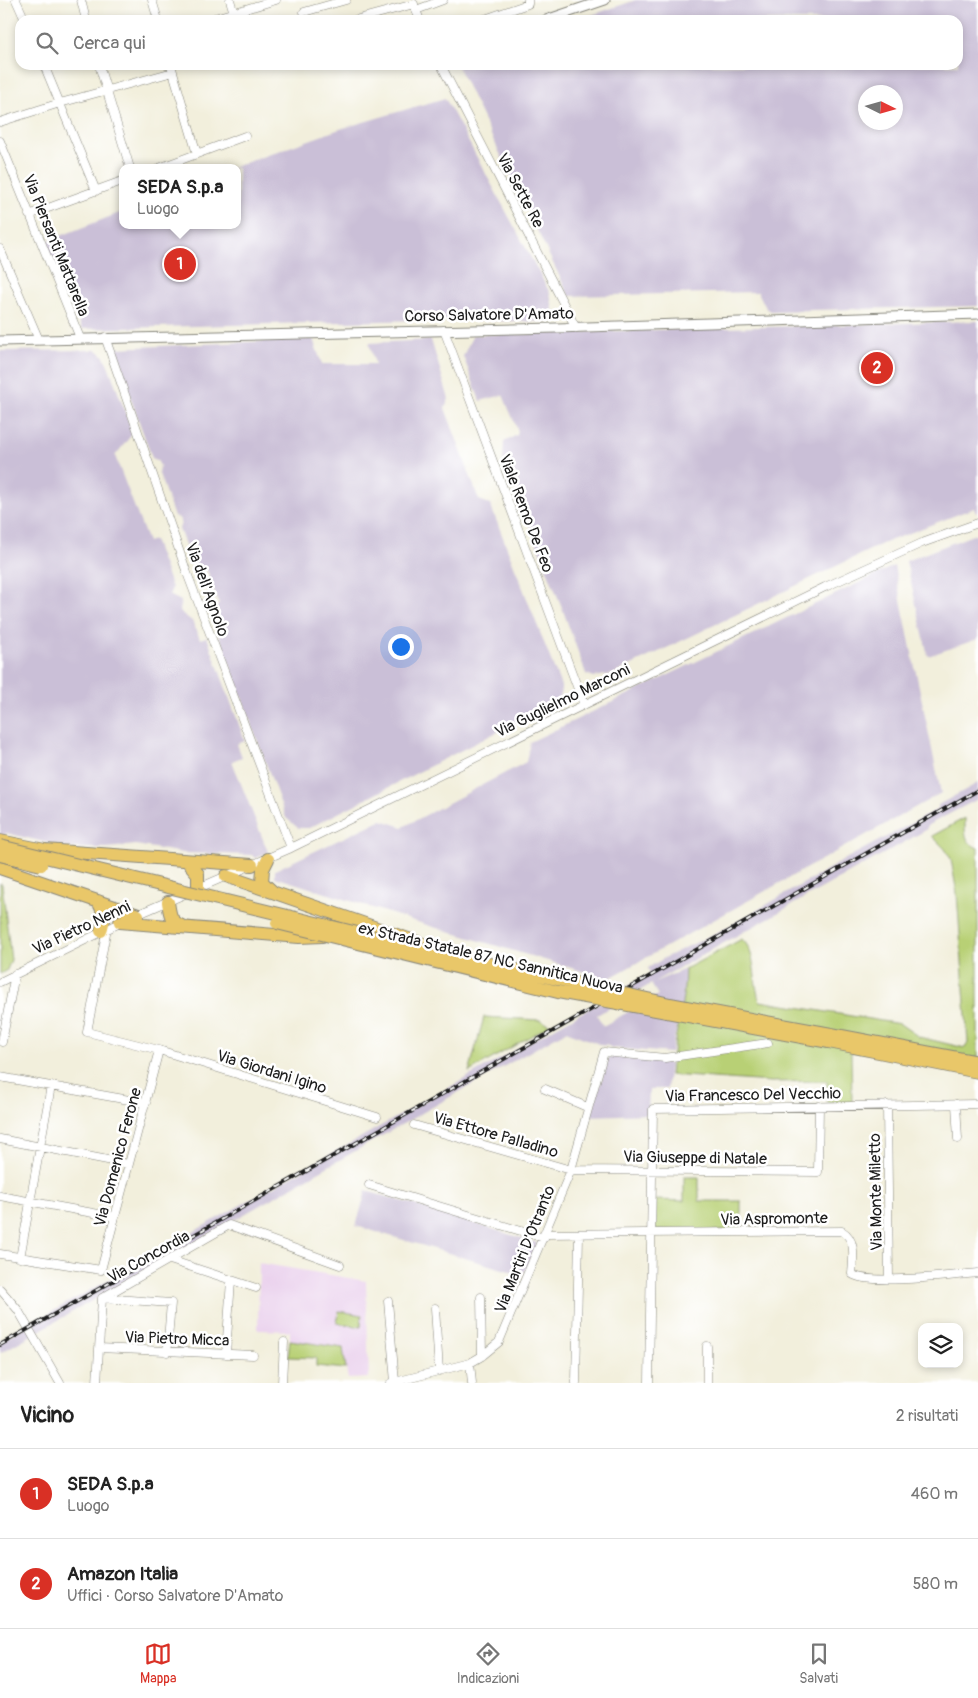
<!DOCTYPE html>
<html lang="it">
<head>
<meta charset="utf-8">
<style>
  :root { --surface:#fff; --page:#f2f2f2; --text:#222; --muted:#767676; --line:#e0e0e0; --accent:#d93025 }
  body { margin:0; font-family:Pangolin,sans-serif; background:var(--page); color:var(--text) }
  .controls { position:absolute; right:15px; bottom:15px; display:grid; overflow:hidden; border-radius:10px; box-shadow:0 2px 8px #0003 }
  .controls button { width:45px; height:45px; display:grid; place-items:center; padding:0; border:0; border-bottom:1px solid var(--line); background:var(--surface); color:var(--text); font:25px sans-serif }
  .compass { position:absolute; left:858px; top:85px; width:45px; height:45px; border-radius:50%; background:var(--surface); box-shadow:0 2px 8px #0003; rotate:95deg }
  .you { position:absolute; left:400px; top:646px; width:18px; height:18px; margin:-12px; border:4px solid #fff; border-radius:50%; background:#1a73e8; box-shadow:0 0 0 8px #1a73e833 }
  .badge { display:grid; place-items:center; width:32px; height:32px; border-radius:50%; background:var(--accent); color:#fff; font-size:16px; font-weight:700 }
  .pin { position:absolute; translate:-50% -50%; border:2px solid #fff; box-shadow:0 1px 5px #0006 }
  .popup { position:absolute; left:119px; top:164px; width:122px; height:65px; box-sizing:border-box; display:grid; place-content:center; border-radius:10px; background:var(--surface); filter:drop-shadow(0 1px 4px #0005); font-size:16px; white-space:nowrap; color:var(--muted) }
  .popup b { font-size:19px; color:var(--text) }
  .popup::after { content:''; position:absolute; left:50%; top:100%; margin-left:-10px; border:10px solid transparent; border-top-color:var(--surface) }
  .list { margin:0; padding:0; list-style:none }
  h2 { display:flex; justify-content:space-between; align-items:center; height:65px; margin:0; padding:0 20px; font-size:21px }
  h2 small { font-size:16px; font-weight:400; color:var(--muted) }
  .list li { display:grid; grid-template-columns:32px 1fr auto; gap:15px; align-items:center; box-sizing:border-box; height:90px; padding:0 20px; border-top:1px solid var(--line) }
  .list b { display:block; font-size:19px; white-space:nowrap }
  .list p { margin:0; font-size:16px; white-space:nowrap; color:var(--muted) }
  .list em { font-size:16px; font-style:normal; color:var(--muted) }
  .icon { flex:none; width:28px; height:28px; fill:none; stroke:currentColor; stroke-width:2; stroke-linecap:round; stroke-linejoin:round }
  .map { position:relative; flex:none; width:978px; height:1383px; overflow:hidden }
  .search { position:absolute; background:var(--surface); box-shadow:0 2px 8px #0003; left:15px; right:15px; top:15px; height:55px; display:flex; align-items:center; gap:12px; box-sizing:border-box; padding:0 18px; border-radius:15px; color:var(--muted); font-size:19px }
  .sheet { height:245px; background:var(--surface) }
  nav { display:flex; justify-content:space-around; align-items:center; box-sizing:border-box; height:70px; border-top:1px solid var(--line); background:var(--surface); font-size:14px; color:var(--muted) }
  nav a { display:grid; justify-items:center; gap:2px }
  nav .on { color:var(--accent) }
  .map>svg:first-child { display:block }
  .built { fill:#ead1ed }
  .industrial { fill:#cabfd7; fill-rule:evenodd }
  .green { fill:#b8d075; stroke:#6a7648 }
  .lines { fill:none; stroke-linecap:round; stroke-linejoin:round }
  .minor-casing { stroke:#87867c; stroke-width:9 }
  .tertiary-casing { stroke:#87867c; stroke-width:11 }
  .trunk-casing { stroke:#87867c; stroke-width:14 }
  .minor { stroke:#fff; stroke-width:8 }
  .tertiary { stroke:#fff; stroke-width:9 }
  .trunk { stroke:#e9c769; stroke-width:12 }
  .rail-casing { stroke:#1c1c1c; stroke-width:4 }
  .rail { stroke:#fff; stroke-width:2; stroke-dasharray:5.5; stroke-linecap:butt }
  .trunk-bridge-casing { stroke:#87867c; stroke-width:14; stroke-linecap:butt }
  .trunk-bridge { stroke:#e9c769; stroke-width:12 }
  .labels { text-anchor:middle; stroke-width:5; stroke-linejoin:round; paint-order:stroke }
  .street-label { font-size:16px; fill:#1c1c1c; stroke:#fff }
</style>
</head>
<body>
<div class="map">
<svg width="978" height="1383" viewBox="0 0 978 1383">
  <rect width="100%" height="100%" fill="#fff"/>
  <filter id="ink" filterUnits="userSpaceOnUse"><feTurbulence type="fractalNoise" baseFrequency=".02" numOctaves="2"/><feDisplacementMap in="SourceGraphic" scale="10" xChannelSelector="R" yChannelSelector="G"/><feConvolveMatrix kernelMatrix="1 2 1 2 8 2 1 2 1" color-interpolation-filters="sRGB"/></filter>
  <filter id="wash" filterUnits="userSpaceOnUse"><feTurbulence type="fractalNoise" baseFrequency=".0096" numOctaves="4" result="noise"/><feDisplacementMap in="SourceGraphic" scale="20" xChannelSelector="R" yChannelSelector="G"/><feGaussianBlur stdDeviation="1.12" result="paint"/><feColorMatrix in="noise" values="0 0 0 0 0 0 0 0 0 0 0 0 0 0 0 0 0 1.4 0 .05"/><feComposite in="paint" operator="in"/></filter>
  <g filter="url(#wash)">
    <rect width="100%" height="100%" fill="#f2efdc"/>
    <path class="built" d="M259,1263l107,18 3,97 -21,1 -6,-31 -52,-8v-9l-32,-1z"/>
    <path class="industrial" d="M636,0h342v306l-207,5 -5,-3 -8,-16 -189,4 -112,-231h501v-45h-381zM866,92h30v30h-30z
      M445,98l105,195 5,29 -136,-2 -337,9 -37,-87 77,-30v13h116v-57h-7l109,-39z
      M978,321v191l-2,1 -2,-5 -90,35 -271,131 -19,3 -8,-3 -25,-69 -58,-145 1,-18 13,-7 1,-4 -15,-36 -23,6 -17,-45 10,-21z
      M313,339l9,25h53l-6,-21 62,-3 18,59 -4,9 19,51 15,41 11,4 71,182v9l-7,8 -245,125h-11l-12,-10 -75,-204 8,-10 -12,-34 -14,-4 -14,-37 2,-6 -2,-5 -5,-1 -16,-46 2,-5 -3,-6 -5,-2 -37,-104 2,-6z
      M97,350l6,5 5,10 25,68 -18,23 33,86 6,-2 18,48 -3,7 12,6 -1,11 12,9 8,18 7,-2 38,104 -8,3 5,13 -10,4 36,91 -13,6 -3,-3 -69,-2 -47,-8 -28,3h-39l-63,-15 -2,4 -4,-1v-485z
      M978,533v106l-50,17 -22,-95z
      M894,566l47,227 -333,186 -178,-53 -155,-49v-7l106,-50 22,7 123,-65 4,-20z
      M978,783v16l-50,26 -2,5 -274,153 33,-14 -2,31 -12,53 -59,-5 -7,-4 -1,2 -38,-15 -566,322v-12l650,-367 -2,-6 18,-11 62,-30 121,-70 89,-48v-4zM651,984l7,11 -55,31 -6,-11z
      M609,1056l51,4 10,4 -3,25h-18l-1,25 -58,2z
      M366,1191l46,13 125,39 -14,32 -167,-49z"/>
    <path class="green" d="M965,818c0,15 -1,24 13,30v210l-127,-6 1,50 -25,1v-22l-56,1 -101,-7c3,-35 15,-70 15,-106l57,-30c16,15 10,43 18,62l140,23 19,13 46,11 3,-5 -11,-149 -6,-35 -6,-10 -13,-13z
      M0,883l2,1 9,76 -4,10 -7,4z
      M484,1017l56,3 10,5 -81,47z
      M684,1177h15v24h42v30h-86v-31l29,1z
      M339,1311l23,4 -1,12 -24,-4z
      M290,1340l53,8 3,21 -30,-3v-8l-28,-1z"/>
  </g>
  <g filter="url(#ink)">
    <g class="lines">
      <defs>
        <path id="minor" d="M16,0l9,20
          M81,0l5,20
          M152,0l6,20
          M230,0l4,13
          M414,6l6,14
          M416,10l27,-10
          M304,12l42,-12
          M208,20l68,-20
          M355,20l59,-16
          M482,20l46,-16v-4
          M44,65l52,126
          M99,65l31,103
          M171,65l26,89
          M441,65l135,263
          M0,122l60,-19 113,-31
          M0,141l80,197
          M159,168l86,-32
          M29,215l93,-34
          M0,249l39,91
          M444,330l140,375
          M105,337l82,236 104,275
          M134,916l157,-68 534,-261 97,-44 56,-20
          M107,928l-20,104 72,18 218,67
          M0,982l124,-61
          M2,1042l13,-68
          M0,1077l146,26
          M545,1089l42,18
          M956,1104l2,35
          M887,1105l2,174
          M414,1125l157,45 247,2 1,-66
          M0,1139l128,25
          M369,1185l175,53
          M0,1196l115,21
          M546,1234l296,-3c15,9 11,27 10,43 15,12 103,1 126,-1
          M0,1254l101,16 58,-220
          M20,1258l31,-172
          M170,1260l86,28
          M0,1289l18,21 42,73
          M481,1297l1,59
          M102,1298l69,5 -4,49
          M388,1301l7,81
          M435,1308l4,63
          M99,1348l154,7
          M226,1354l5,-74
          M470,1363l2,20
          M97,1383l5,-85 127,-73 111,40
          M282,1383l2,-41
          M391,1383l79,-20 12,-7 17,-14 72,-172 33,-118 61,6 103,-15
          M576,1383l3,-149
          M649,1383l4,-274 325,-5
          M707,1383v-37"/>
        <path id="tertiary" d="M546,20l59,-20
          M0,341l557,-13 421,-14"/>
        <path id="trunk" d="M0,841l45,9 207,15
          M268,859l-5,10 -1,13 11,10
          M187,861l11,13v14
          M0,868l138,47
          M226,876l197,68
          M98,901l7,15 -4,15
          M168,902c2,13 2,20 16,25
          M120,922l179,15 23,-1
          M831,1034l147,28
          M829,1042l149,30"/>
      </defs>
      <use href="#minor" class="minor-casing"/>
      <use href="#tertiary" class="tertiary-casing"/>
      <use href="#trunk" class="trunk-casing"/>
      <use href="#minor" class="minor"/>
      <use href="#tertiary" class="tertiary"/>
      <use href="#trunk" class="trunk"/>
      <defs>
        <path id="rail" d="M0,1345l978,-555"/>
      </defs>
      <use href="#rail" class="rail-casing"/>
      <use href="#rail" class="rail"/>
      <defs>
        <path id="trunk-bridge" d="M0,846l448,109 222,49 161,30
          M0,855l41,10
          M277,923l281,69 271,50"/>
      </defs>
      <use href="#trunk-bridge" class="trunk-bridge-casing"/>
      <use href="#trunk-bridge" class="trunk-bridge"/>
    </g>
  </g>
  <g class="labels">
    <g class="street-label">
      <text transform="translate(521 190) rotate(62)" y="6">Via Sette Re</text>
      <text transform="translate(57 245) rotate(68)" y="6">Via Piersanti Mattarella</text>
      <text transform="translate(489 314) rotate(-1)" y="6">Corso Salvatore D'Amato</text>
      <text transform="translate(527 513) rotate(69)" y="6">Viale Remo De Feo</text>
      <text transform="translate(208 589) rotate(70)" y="6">Via dell'Agnolo</text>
      <text transform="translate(562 700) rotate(-26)" y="6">Via Guglielmo Marconi</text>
      <text transform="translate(81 927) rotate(-25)" y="6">Via Pietro Nenni</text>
      <text transform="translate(491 957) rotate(13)" y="6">ex Strada Statale 87 NC Sannitica Nuova</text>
      <text transform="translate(272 1071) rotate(17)" y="6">Via Giordani Igino</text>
      <text transform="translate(753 1094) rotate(-1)" y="6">Via Francesco Del Vecchio</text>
      <text transform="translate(496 1134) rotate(16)" y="6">Via Ettore Palladino</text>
      <text transform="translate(117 1157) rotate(-75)" y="6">Via Domenico Ferone</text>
      <text transform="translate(695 1157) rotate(1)" y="6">Via Giuseppe di Natale</text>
      <text transform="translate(875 1192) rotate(-91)" y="6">Via Monte Miletto</text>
      <text transform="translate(774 1218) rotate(-1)" y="6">Via Aspromonte</text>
      <text transform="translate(524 1249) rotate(-68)" y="6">Via Martiri D'Otranto</text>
      <text transform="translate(148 1256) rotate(-29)" y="6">Via Concordia</text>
      <text transform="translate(177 1338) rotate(2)" y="6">Via Pietro Micca</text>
    </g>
  </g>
</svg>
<div class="controls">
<button><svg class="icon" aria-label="layers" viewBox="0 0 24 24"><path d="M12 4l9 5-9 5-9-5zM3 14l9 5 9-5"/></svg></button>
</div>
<svg class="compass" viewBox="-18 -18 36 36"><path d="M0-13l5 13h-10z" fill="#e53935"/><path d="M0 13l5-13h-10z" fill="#767676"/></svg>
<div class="you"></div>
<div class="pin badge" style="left:180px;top:264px">1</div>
<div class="popup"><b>SEDA S.p.a</b>Luogo</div>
<div class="pin badge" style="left:877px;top:368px">2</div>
<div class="search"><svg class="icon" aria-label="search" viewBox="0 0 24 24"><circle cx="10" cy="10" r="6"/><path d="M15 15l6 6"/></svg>Cerca qui</div>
</div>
<section class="sheet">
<h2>Vicino<small>2 risultati</small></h2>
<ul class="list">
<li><span class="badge">1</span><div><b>SEDA S.p.a</b><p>Luogo</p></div><em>460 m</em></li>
<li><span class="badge">2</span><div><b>Amazon Italia</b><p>Uffici · Corso Salvatore D'Amato</p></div><em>580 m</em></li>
</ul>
</section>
<nav>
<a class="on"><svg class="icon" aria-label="map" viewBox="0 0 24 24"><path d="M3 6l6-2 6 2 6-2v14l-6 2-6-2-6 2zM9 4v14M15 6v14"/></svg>Mappa</a>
<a><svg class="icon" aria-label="directions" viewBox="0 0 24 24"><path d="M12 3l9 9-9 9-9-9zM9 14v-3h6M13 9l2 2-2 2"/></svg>Indicazioni</a>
<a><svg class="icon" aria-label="saved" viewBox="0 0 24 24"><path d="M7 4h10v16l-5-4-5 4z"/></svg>Salvati</a>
</nav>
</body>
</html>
